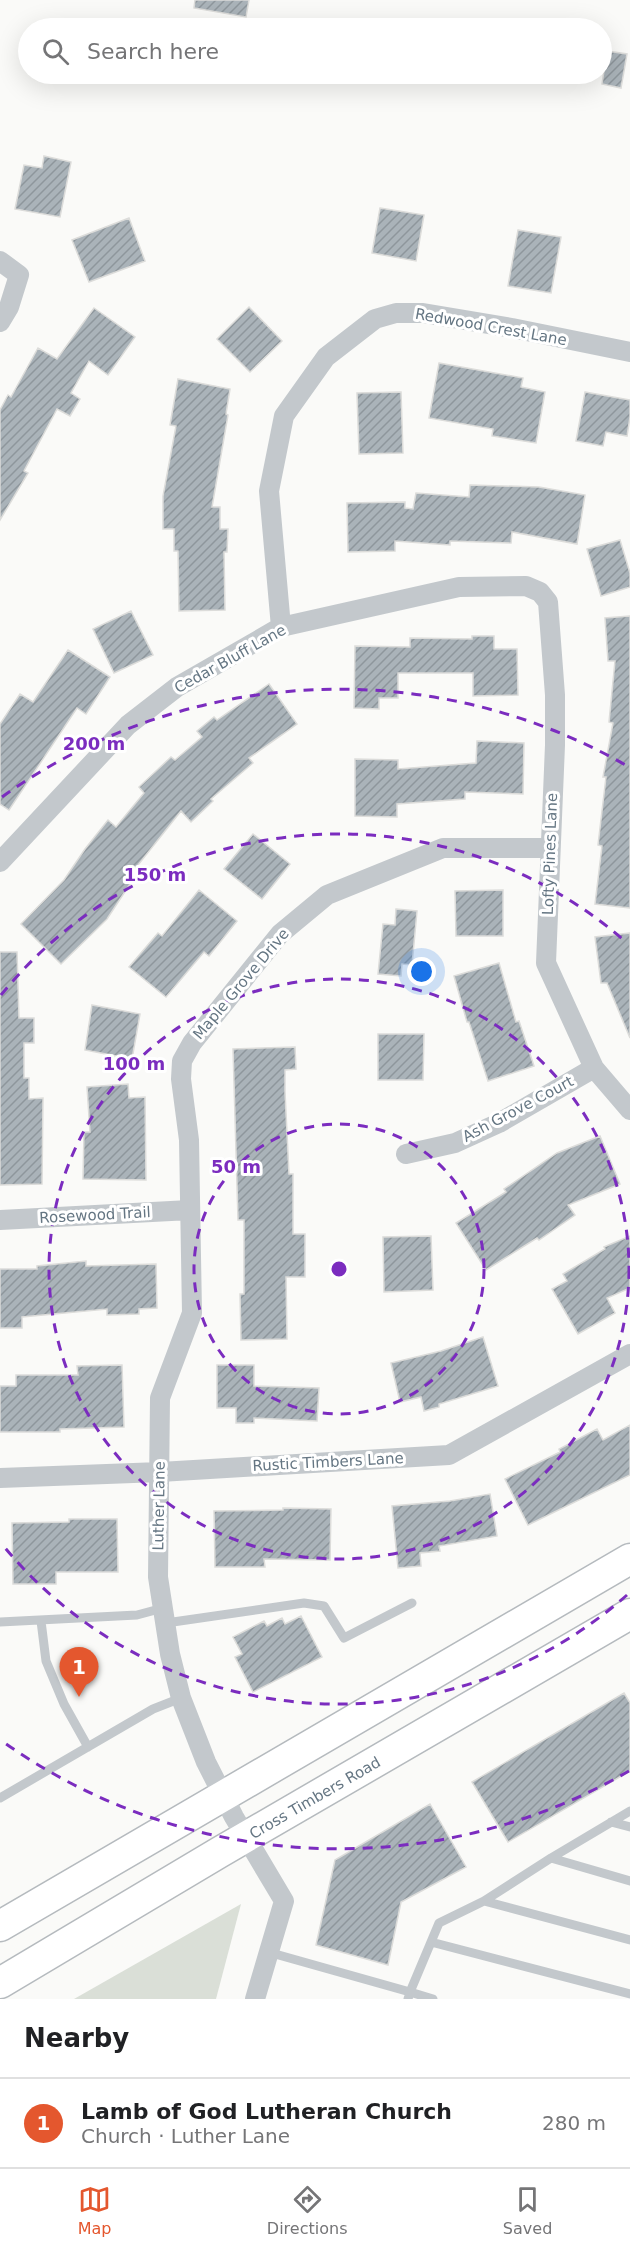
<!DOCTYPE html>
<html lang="en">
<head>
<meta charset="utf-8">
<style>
  :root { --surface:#fff; --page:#f6f6f6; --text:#202124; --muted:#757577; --line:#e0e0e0; --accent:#e4572e }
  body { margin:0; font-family:"DejaVu Sans",sans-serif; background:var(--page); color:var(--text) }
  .you { position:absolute; left:422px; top:972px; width:21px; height:21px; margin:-15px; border:4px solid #fff; border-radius:50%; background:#1a73e8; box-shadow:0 0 0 9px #1a73e833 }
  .badge { display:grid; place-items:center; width:39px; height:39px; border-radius:50%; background:var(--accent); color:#fff; font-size:20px; font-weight:700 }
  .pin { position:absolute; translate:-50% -50px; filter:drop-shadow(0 2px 3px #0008) }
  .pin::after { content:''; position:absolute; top:32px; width:21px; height:18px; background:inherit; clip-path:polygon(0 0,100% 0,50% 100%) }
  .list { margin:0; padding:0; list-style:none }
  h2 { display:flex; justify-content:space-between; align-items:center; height:78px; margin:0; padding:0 24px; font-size:26px }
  h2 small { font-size:20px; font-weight:400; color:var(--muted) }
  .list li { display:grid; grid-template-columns:39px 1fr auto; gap:18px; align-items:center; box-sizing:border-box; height:90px; padding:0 24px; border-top:2px solid var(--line) }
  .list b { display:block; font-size:22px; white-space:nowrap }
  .list p { margin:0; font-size:20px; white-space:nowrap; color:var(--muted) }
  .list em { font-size:20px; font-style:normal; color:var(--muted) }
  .icon { flex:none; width:33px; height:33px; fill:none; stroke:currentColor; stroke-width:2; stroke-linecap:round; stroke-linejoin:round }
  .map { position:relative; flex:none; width:630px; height:1999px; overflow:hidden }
  .search { position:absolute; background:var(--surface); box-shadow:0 6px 24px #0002; left:18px; right:18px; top:18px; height:66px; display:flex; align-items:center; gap:15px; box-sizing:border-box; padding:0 21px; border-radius:33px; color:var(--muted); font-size:22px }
  .sheet { height:168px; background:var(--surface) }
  nav { display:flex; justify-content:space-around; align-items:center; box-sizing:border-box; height:84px; border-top:2px solid var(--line); background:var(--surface); font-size:16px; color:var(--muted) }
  nav a { display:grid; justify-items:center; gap:3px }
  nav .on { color:var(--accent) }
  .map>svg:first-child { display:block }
  .grass { fill:#dadfd7 }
  .building { fill:url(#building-hatch); stroke:#dcdcda; stroke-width:1.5 }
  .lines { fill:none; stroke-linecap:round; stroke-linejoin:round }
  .primary-casing { stroke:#b5babe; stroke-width:33 }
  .lane { stroke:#c3c8cc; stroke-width:9 }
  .street { stroke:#c3c8cc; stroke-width:20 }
  .primary { stroke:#fff; stroke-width:30 }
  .ring { fill:none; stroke:#7b2cbf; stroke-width:3; stroke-dasharray:10 8 }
  .labels { text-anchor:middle; stroke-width:6; stroke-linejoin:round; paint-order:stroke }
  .street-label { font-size:15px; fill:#657683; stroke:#fff }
  .centre { fill:#7b2cbf; stroke:#fff; stroke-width:3 }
  .ring-label { font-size:18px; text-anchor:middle; font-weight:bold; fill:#7b2cbf; stroke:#fff; stroke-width:6; stroke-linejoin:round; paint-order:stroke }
</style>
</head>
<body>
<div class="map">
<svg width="630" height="1999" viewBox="0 0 630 1999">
  <defs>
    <pattern id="building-hatch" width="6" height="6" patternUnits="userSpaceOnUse" patternTransform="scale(1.5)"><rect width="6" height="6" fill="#aab3b9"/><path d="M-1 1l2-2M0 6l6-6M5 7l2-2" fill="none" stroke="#8e969c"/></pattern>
  </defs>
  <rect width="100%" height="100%" fill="#fafaf8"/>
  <path class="grass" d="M241,1904l-25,95h-142z"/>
  <path class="building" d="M195,0h54l-3,17 -52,-9z
    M607,51l20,3 -6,34 -19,-4z
    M44,156l27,6 -11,55 -45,-8 9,-44 18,3z
    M380,208l44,7 -8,46 -44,-8z
    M129,218l16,43 -56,21 -17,-42z
    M518,230l43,7 -10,56 -43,-7z
    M249,307l33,34 -32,31 -33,-33z
    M94,308l41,29 -27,38 -19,-14 -18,32 9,6 -10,17 -13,-7 -33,62 4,2 -28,47v-110l8,-15 3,2 27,-49 19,11z
    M439,363l84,15 -2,9 24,5 -9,51 -44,-7 1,-7 -64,-11z
    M178,379l52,10 -4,25 2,1 -16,92h8v22h8l-1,23h-3l1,58 -46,1 -1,-60h-4v-22h-11v-33l13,-70 -6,-1z
    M401,392l2,61 -44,1 -2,-61z
    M585,392l45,8v17l-3,19 -21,-4 -3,14 -27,-5z
    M470,485l69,2 46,8 -8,49 -65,-12 -1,11 -61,-2v4l-55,-4v10l-47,1 -1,-49 58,-1v6l8,1 3,-16 53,4z
    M620,540l10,33v14l-29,9 -14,-47z
    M131,611l22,44 -39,18 -21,-44z
    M630,616v292l-35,-4 7,-58 -4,-1 8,-68h-3l10,-54 -4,-1 6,-61h-7l-3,-43z
    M472,636h22v13h23l1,46 -45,1v-23h-75v25h-19v11l-25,-1 1,-62 55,1v-9l62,1z
    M68,650l42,27 -24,37 -9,-6 -68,102 -9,-6v-80l20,-30 13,8z
    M269,684l28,40 -48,34 4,5 -42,36 2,2 -22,21 -10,-11 -51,64 4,3 -27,41 -46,45 -40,-40 43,-44 21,-31 23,-29 8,7 28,-34 -5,-6 32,-30 4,3 27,-23 -5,-6 17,-14 3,3z
    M477,741l47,2 -1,51 -58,-2v7l-68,5v13l-42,-1v-57l43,1v9l78,-6z
    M253,834l37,30 -28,35 -38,-30z
    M199,890l38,31 -28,35 -5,-4 -38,45 -37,-30 29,-34 4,3z
    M503,890v46h-47l-1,-45z
    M396,909l21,2 -5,54 -10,-1 -1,12 -23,-2 5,-50 12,1z
    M630,933v105l-23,-55h-6l-6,-46z
    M0,952h17l2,66h15v25h-10v35h5v21l14,-1 -1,86 -42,1z
    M499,963l17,59 3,-1 15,45 -46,15 -19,-59h-2l-13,-46z
    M92,1005l48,9 -8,45 -47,-9z
    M378,1034h46l-1,46h-45z
    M295,1047l1,22 -11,1v22l4,82h4v60h12v43h-19l1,62 -46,1 -1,-46h4v-74h-6l-5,-171z
    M128,1084l1,14 16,-1 1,83 -63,-1 1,-47h6l-3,-45z
    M600,1136l20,48 -52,21 7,10 -36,25 -2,-2 -51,32 -30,-47 50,-31 -2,-3 53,-36z
    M431,1236l2,54 -49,2 -1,-55z
    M630,1236v52l-23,10 8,15 -37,21 -26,-45 15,-8 -4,-7 42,-25 -1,-2z
    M86,1261v5l70,-2 1,44 -18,1v5l-32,1v-6l-85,8v11h-22v-59h37v-3z
    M483,1337l15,49 -59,18v3l-15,4 -3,-14 -21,5 -9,-39 50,-12z
    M122,1365l2,62 -64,2v3h-60v-46h16v-11h62l-1,-9z
    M217,1365h37v21l65,2 -2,33 -63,-3v5h-18v-15h-19z
    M630,1425v50l-102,50 -23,-46 55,-27 -1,-3 38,-20 6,11z
    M490,1494l7,42 -58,10 1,5 -20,2 1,13 -23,2 -6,-62 58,-5z
    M283,1508l48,1 -1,51 -66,-1 1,8h-50l-1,-56 69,-1z
    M69,1519h48l1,53h-62v12h-43l-1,-61 57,-1z
    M301,1616l21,41 -69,35 -18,-35 7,-3 -9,-17 31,-16 3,5 15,-8 3,6z
    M624,1693l6,10v68l-122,71 -36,-60z
    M430,1804l36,63 -65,35 -13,63 -72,-20 19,-85z"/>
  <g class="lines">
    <defs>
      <path id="primary" d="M0,1926l630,-367
        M0,1983l220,-131 410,-238"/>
    </defs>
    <use href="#primary" class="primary-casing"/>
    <path class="lane" d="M41,1621l5,40 18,43 24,43
      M0,1622l137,-7 26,-7
      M166,1623l138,-20 20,3 20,32 68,-35
      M0,1798l153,-89 28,-11
      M611,1822l19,5
      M551,1858l79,23
      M484,1901l146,39
      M431,1942l199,52
      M268,1952l142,40 -2,7
      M433,1999l-23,-7 29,-69 45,-22 67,-43 79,-47"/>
    <path class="street" d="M0,261l19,14 -10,32 -9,15
      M281,627l-12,-136 15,-75 42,-59 49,-38 21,-6h27l89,15 118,24
      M0,862l128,-137 49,-38 104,-60 178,-40 67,-1 14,6 8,10 7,93v50l-9,218 48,105 36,42
      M406,1154l49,-11 44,-20 95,-55
      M0,1220l190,-10
      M0,1478l160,-6 289,-17 181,-101
      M255,1999l29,-98 -50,-84 -28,-55 -25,-64 -11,-44 -12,-77 2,-179 32,-85 -3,-173 -8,-61 1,-18 10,-18 88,-109 47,-39 116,-47h107"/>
    <use href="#primary" class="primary"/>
  </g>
  <g class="ring">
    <circle cx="339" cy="1269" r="145"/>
    <circle cx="339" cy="1269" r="290"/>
    <path d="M627 1595A435 435 0 0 1 1 1543M1 995A435 435 0 0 1 627 943"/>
    <path d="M629 1771A580 580 0 0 1 2 1741M2 797A580 580 0 0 1 629 767"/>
  </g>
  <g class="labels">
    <g class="street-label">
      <text transform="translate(491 327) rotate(10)" y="5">Redwood Crest Lane</text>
      <text transform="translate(230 659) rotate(-29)" y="5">Cedar Bluff Lane</text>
      <text transform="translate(550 854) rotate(-88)" y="5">Lofty Pines Lane</text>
      <text transform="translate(241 984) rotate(-50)" y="5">Maple Grove Drive</text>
      <text transform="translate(518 1109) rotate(-28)" y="5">Ash Grove Court</text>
      <text transform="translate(95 1215) rotate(-3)" y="5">Rosewood Trail</text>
      <text transform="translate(328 1462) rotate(-3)" y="5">Rustic Timbers Lane</text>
      <text transform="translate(159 1506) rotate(-89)" y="5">Luther Lane</text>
      <text transform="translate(315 1798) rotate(-30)" y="5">Cross Timbers Road</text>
    </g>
  </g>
  <circle cx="339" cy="1269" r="9" class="centre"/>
  <g class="ring-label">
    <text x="94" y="750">200 m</text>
    <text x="155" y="881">150 m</text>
    <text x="134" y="1070">100 m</text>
    <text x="236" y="1173">50 m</text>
  </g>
</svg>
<div class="you"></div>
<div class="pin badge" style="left:79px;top:1697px">1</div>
<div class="search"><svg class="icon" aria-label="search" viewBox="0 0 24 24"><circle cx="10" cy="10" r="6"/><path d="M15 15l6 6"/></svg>Search here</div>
</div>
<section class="sheet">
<h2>Nearby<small></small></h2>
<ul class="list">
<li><span class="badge">1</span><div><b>Lamb of God Lutheran Church</b><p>Church · Luther Lane</p></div><em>280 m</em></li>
</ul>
</section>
<nav>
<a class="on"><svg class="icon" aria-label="map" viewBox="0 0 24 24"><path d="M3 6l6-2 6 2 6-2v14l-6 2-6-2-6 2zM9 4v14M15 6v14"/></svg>Map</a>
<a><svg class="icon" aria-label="directions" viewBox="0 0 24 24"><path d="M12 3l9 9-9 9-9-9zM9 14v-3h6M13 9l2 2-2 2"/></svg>Directions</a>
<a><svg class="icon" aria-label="saved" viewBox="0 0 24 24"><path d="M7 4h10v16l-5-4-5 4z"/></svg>Saved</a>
</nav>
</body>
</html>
